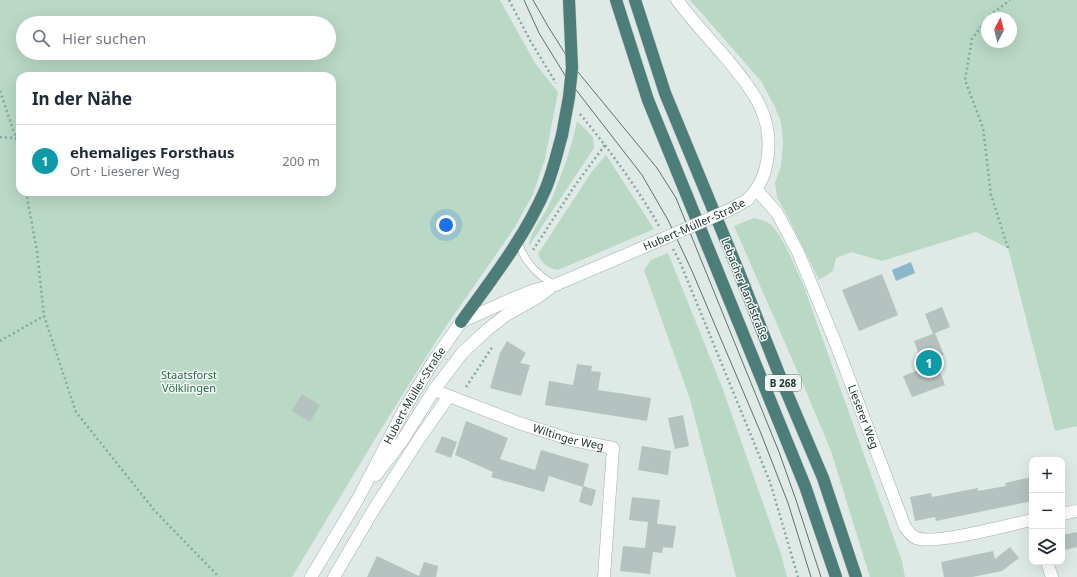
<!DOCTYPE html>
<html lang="de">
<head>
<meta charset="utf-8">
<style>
  :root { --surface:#fff; --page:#f2f2f3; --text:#1f2937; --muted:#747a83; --line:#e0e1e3; --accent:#785949 }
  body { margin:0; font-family:"Noto Sans",sans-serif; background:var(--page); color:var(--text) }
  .controls { position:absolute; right:12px; bottom:12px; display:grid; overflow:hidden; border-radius:8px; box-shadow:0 4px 16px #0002 }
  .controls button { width:36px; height:36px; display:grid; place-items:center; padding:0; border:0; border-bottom:1px solid var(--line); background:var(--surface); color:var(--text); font:20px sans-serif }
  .compass { position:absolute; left:981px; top:12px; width:36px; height:36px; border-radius:50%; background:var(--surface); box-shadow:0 4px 16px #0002; rotate:7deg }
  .you { position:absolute; left:446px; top:225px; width:14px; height:14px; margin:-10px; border:3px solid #fff; border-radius:50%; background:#1a73e8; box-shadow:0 0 0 6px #1a73e833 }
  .badge { display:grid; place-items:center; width:26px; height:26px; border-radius:50%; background:var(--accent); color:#fff; font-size:13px; font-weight:700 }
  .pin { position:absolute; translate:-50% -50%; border:2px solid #fff; box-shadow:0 1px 4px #0006 }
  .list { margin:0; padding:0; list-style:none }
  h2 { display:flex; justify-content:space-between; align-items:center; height:52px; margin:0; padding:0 16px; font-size:17px }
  h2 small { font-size:13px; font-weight:400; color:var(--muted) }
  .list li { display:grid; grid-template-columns:26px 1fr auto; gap:12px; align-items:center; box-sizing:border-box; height:72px; padding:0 16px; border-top:1px solid var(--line) }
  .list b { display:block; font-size:15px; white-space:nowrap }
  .list p { margin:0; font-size:13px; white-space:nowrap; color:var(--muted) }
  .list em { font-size:13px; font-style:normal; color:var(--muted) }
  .icon { flex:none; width:22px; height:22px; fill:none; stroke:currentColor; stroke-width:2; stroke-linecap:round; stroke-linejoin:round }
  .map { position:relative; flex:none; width:1077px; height:577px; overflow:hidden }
  .search { position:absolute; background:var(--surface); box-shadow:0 4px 16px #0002; left:16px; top:16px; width:320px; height:44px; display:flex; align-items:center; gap:10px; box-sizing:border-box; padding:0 14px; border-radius:22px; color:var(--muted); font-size:15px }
  .panel { position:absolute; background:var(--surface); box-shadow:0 4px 16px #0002; left:16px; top:72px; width:320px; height:124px; border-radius:12px }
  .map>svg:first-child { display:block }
  .green { fill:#b9d8c6; fill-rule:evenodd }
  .water { fill:#8bb7ca }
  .building { fill:#b4c3bf }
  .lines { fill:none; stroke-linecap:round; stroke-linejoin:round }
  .service-casing { stroke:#a2b0ad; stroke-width:8 }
  .minor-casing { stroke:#a2b0ad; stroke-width:13 }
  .secondary-casing { stroke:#9fb3af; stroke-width:13 }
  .trunk-casing { stroke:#bcc3c2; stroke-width:13 }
  .path { stroke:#82aaa3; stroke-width:2.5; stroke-dasharray:2 3; stroke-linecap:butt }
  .service { stroke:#fff; stroke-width:7 }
  .minor { stroke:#fff; stroke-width:12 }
  .secondary { stroke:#fff; stroke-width:12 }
  .trunk { stroke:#4c7d79; stroke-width:12 }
  .tram { stroke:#5b7370; stroke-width:1 }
  .secondary-bridge-casing { stroke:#9fb3af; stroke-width:13; stroke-linecap:butt }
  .trunk-bridge-casing { stroke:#bcc3c2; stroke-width:13; stroke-linecap:butt }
  .secondary-bridge { stroke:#fff; stroke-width:12 }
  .trunk-bridge { stroke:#4c7d79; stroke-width:12 }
  .labels { text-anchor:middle; stroke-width:3; stroke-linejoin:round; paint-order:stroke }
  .shield { fill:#eff6f3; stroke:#5f706d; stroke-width:1 }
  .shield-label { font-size:10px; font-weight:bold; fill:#213734 }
  .street-label { font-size:11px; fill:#213734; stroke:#eff6f3 }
  .park-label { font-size:11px; fill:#2f6a4e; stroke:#eff6f3 }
</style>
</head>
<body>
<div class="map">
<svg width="1077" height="577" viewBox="0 0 1077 577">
  <rect width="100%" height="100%" fill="#dfe9e6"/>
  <path class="green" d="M0,0h500l35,63 23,29 -13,67 -12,35 -18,33 -75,108 -62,99 -86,143h-292zM23,23h306v30h-306zM20,76h312v116h-312z
    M690,0h387v426l-22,5 -47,-183 -32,-16 -94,29 -31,-9 -15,6 -3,13 -14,9 -34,-69 -8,-13 -2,-15 6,-17 2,-23 -2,-21 -6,-15 -14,-26zM987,18h24v24h-24z
    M577,121l16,16 1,11 -65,98c1,-15 13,-27 20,-41 12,-27 22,-55 28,-84z
    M606,155l48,74 -96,41c-9,-1 -17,-7 -20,-16l55,-84z
    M754,218c4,1 9,2 13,4 14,7 30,50 37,65l98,274 3,16h-35l-39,-126 -28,-67 -69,-158z
    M668,253l54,134 59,167 6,23h-51l-46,-178 -46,-129 7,-10z"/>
  <path class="water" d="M911,262l4,11 -19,8 -4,-11z"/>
  <path class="building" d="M882,274l16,41 -39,16 -17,-41z
    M942,307l8,20 -17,7 -8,-20z
    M935,333l9,22 -9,4 10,26 -33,12 -9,-21 21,-8 -10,-27z
    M507,341l19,12 -6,10 10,2 -9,31 -31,-8 10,-35z
    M577,364l15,2 -1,5 10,1 -3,18 53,8 -4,23 -102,-16 4,-24 24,4z
    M302,394l18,11 -10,17 -18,-11z
    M683,415l6,31 -14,3 -7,-31z
    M466,421l42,17 -8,21 35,11 6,-20 48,14 -6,23 -34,-11 -5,16 -53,-15 2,-5 -38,-17z
    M442,436l15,6 -6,16 -16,-6z
    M642,446l29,5 -3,24 -30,-5z
    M1032,477v24l-96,20 -1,-4 -20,4 -5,-24 21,-4 1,4 46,-9v3l28,-5 -1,-3z
    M583,486l13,4 -4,16 -13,-4z
    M632,497l28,3 -3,24 -6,-1 25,3 -3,22 -10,-1 -1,6 -9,-1 -3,22 -30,-3 3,-25 22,2 3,-26 -19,-2z
    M1077,532v15l-13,3 -2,-15z
    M1010,547l9,11 -17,13 -30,6h-28l-3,-15 52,-11 2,8z
    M377,556l42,20 5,-14 14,4 -2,11h-69z"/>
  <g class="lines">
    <defs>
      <path id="service" d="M518,242c7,21 19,32 36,43"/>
      <g id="minor">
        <path id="s1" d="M757,190l20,23 21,39 38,92 69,183c3,4 6,9 11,11 20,7 92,-13 116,-18"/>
        <path d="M1062,514l15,-3"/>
        <path d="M1047,562l5,15"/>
        <path id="s2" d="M334,577l40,-68 45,-70 30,-43 70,27 53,17 41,8 -9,129"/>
      </g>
      <g id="secondary">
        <path d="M677,0c15,20 32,39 49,58 26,32 49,58 41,103 -3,17 -8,27 -20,39"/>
        <path d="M434,390l15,6"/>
        <path d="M376,475l26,-34 32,-51 29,-38 25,-23 18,-14 32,-18 11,-8"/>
        <path id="s3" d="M311,577l48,-80 46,-89 28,-46 28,-40 44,-20 29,-12 21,-5 89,-38"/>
      </g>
      <path id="trunk" d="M616,0l32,100 157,386 31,91
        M635,0l30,93 73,177 43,109 42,99 33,99
        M461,322c31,-43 64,-85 85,-134 7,-17 11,-35 16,-53"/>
    </defs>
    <use href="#service" class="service-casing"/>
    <use href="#minor" class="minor-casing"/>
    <use href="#secondary" class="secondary-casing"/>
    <use href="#trunk" class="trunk-casing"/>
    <path class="path" d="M509,0l22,42 25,41
      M0,91l16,47 4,20
      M580,114c29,35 56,72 79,112
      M0,137l16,1
      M26,192l11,59 7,65 32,96 79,99 64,66
      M1008,248l-17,-53 -8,-67 -18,-48 7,-41 17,-23 21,-16
      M673,249l7,13 90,220 28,95
      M533,250l43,-66 29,-39
      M0,341l44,-25
      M466,387l27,-41"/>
    <use href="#service" class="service"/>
    <use href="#minor" class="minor"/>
    <use href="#secondary" class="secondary"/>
    <use href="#trunk" class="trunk"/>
    <path class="tram" d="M524,0l15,33 27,44 76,98 26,45 24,51 68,160 28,72 23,74
      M533,0l16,28 24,38 84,102 19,30 103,254 17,48 25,77"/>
    <defs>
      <g id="secondary-bridge">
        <path id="s4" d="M644,247l85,-37 18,-10"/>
      </g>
      <path id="trunk-bridge" d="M562,135l7,-38 3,-29 -3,-68"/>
    </defs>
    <use href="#secondary-bridge" class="secondary-bridge-casing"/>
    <use href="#trunk-bridge" class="trunk-bridge-casing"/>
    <use href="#secondary-bridge" class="secondary-bridge"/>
    <use href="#trunk-bridge" class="trunk-bridge"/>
  </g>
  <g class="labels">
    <rect class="shield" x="765" y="375" width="36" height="16" rx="3"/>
    <g class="shield-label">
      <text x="783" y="387">B 268</text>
    </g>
    <g class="street-label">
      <text dy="4" stroke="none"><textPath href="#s4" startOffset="55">Hubert-Müller-Straße</textPath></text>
      <text transform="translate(745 289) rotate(68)" y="4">Lebacher Landstraße</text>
      <text dy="4" stroke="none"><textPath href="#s3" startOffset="209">Hubert-Müller-Straße</textPath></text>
      <text dy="4" stroke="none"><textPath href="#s1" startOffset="252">Lieserer Weg</textPath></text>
      <text dy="4" stroke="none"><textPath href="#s2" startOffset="341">Wiltinger Weg</textPath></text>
    </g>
    <g class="park-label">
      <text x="189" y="379">Staatsforst<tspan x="189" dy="13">Völklingen</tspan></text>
    </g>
  </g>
</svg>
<div class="controls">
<button>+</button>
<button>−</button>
<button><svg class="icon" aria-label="layers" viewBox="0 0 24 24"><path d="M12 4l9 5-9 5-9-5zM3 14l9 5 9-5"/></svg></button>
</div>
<svg class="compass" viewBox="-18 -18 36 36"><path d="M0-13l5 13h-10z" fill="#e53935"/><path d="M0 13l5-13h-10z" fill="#747a83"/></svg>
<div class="you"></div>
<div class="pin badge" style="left:929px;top:363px;background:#0f9aa8">1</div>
<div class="search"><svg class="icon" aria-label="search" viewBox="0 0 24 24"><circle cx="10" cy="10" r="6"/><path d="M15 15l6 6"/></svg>Hier suchen</div>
<section class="panel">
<h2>In der Nähe<small></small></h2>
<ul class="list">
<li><span class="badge" style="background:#0f9aa8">1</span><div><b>ehemaliges Forsthaus</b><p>Ort · Lieserer Weg</p></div><em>200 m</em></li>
</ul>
</section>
</div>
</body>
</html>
